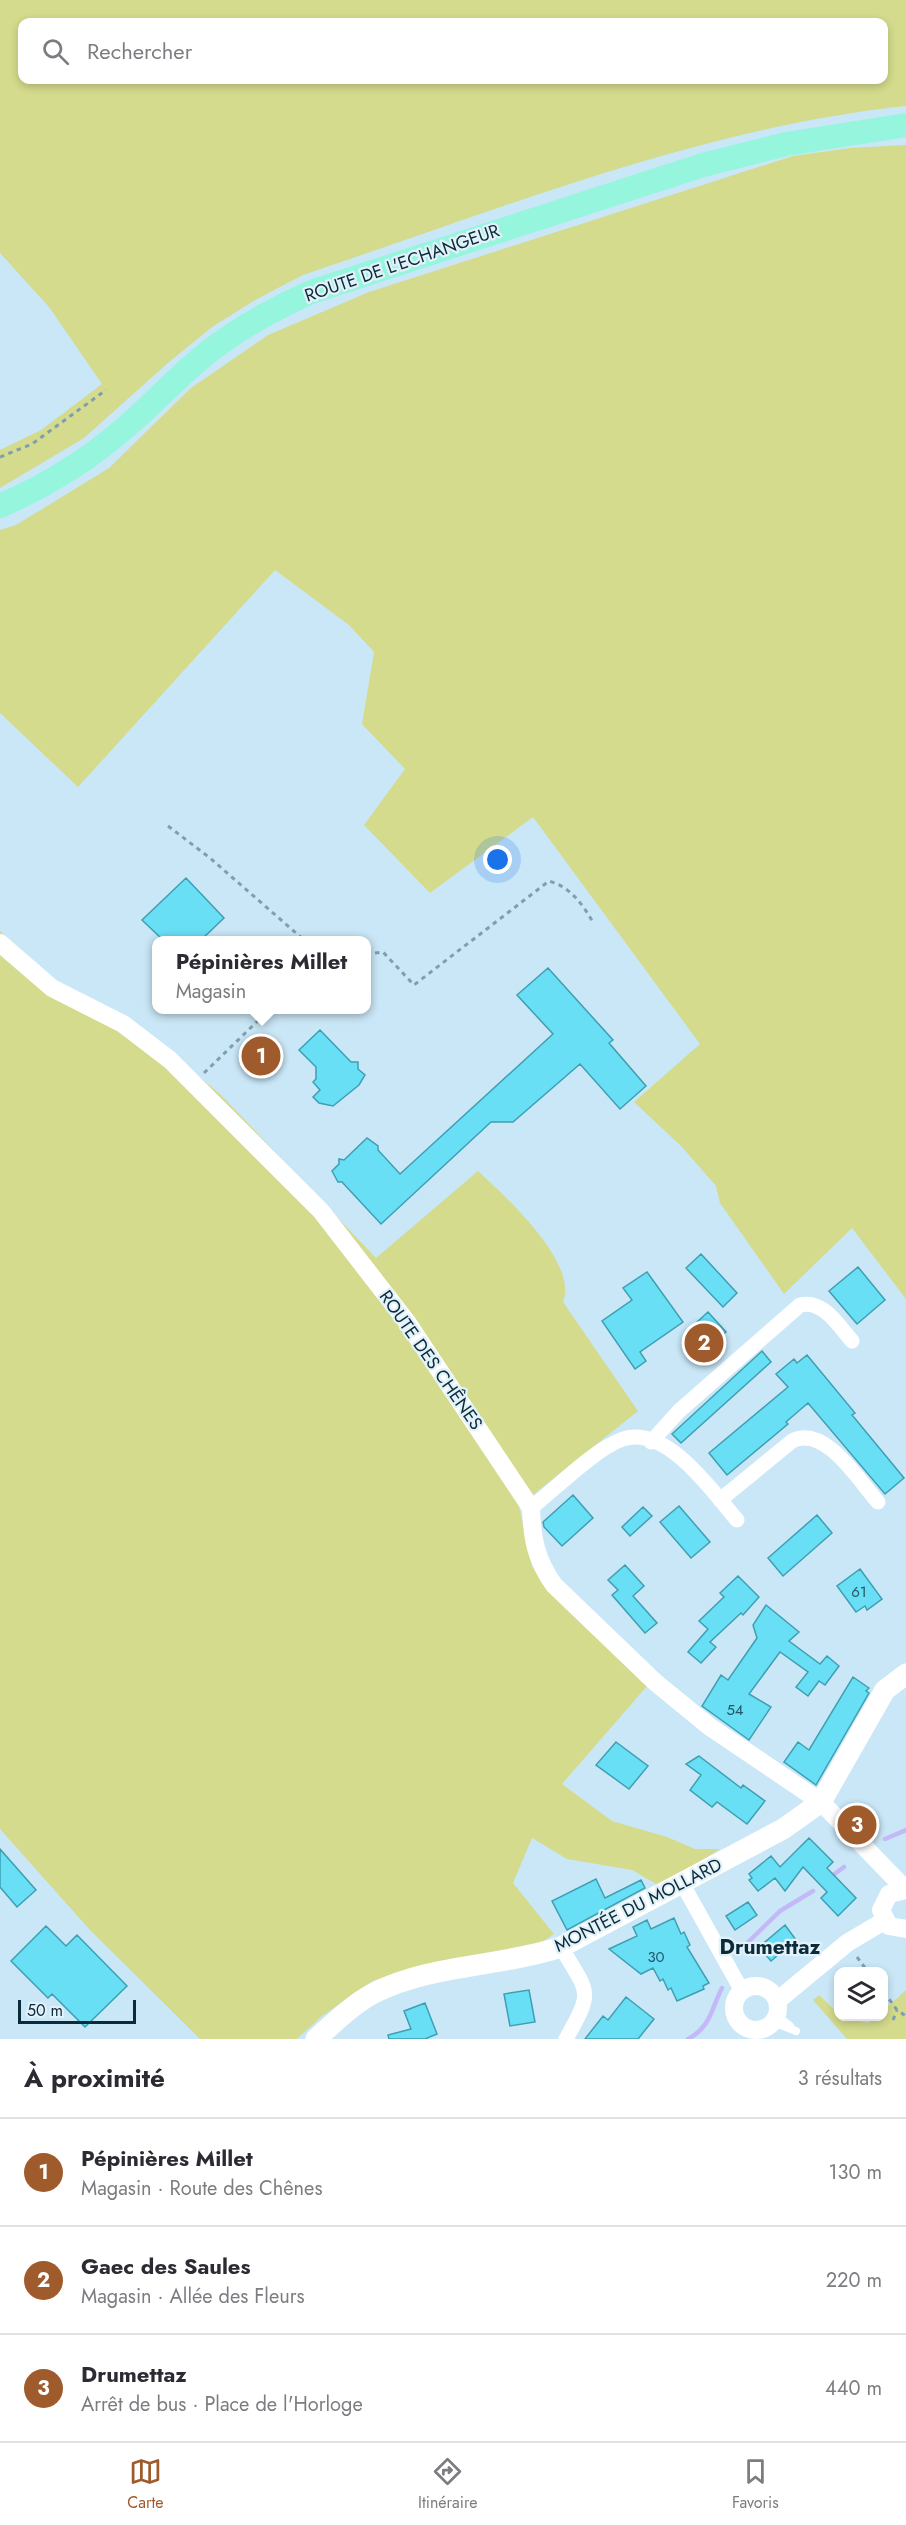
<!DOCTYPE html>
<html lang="fr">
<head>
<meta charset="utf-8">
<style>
  :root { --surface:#fff; --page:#f2f2f3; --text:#2b2b33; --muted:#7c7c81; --line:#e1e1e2; --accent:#9f5b2c }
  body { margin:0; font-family:Jost,sans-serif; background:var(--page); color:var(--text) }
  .controls { position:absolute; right:18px; bottom:18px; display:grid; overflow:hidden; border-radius:12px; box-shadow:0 3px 9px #0003 }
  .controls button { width:54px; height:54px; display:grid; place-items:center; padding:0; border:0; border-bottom:2px solid var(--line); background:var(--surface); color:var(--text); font:30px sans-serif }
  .scale { position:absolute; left:18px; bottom:15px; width:118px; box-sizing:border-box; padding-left:6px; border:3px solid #0a2b3a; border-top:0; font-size:16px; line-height:21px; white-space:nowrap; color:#0a2b3a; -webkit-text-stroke:4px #e3f1f9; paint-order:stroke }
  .you { position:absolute; left:498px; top:860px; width:21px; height:21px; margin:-15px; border:4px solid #fff; border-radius:50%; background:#1a73e8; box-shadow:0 0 0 9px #1a73e833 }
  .badge { display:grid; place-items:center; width:39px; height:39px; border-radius:50%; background:var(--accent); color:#fff; font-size:20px; font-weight:700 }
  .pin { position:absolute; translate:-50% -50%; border:3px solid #fff; box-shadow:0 2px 6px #0006 }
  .popup { position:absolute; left:152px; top:936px; width:219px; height:78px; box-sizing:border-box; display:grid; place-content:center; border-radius:12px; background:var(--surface); filter:drop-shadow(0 2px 4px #0005); font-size:20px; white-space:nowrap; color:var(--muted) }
  .popup b { font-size:22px; color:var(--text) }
  .popup::after { content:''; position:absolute; left:50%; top:100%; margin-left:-12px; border:12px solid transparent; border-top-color:var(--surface) }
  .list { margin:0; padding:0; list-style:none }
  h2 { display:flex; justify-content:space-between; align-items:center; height:78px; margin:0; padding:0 24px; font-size:26px }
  h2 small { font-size:20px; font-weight:400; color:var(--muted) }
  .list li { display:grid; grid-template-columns:39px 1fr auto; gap:18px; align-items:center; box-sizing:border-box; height:108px; padding:0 24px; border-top:2px solid var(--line) }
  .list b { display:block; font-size:22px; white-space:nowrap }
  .list p { margin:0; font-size:20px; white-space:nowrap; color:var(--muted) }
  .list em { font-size:20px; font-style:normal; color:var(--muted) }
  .icon { flex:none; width:33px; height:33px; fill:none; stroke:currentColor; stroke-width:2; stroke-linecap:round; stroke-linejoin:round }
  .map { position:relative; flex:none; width:906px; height:2039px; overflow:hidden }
  .search { position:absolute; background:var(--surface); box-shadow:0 3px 9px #0003; left:18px; right:18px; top:18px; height:66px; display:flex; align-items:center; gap:15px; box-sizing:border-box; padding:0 21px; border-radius:12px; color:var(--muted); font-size:22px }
  .sheet { height:402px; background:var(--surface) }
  nav { display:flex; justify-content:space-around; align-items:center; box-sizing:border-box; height:84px; border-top:2px solid var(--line); background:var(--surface); font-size:16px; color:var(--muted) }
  nav a { display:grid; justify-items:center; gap:3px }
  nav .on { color:var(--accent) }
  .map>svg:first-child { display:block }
  .green { fill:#d4db8c; fill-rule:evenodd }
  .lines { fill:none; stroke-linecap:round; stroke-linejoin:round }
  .stream { stroke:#c4b9f8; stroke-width:4.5 }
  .building { fill:#69dff6; stroke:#3e9fb1; stroke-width:1.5 }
  .path { stroke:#809eae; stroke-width:3; stroke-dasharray:4.5 4.5; stroke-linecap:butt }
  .service { stroke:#fff; stroke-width:8 }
  .minor { stroke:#fff; stroke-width:15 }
  .tertiary { stroke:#fff; stroke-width:18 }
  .secondary { stroke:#fff; stroke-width:21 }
  .primary { stroke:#95f5dd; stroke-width:24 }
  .labels { text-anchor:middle; stroke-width:4.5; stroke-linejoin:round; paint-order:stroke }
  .number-label { font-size:15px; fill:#225869 }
  .street-label { font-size:18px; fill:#0a2b3a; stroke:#e3f1f9 }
  .quarter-label { font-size:21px; font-weight:bold; fill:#0a2b3a; stroke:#e3f1f9 }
</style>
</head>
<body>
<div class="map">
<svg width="906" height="2039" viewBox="0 0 906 2039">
  <rect width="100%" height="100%" fill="#cae7f7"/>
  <path class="green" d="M0,0h906v106c-203,21 -409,104 -603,169l-46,24 -45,28 -43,35 -85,76 -84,50v-38l41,-20 61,-46 -53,-77 -49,-54zM22,22h862v58h-862z
    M906,145v1154l-54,-71 -68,66 -64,-91 -4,-17 -34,-39 -48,-45 66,-58 -167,-227 -103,76 -66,-68 41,-56 -43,-45 12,-72 -25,-27 -74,-55 -197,217 -78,-74v-183l16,-5 93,-57 82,-80 77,-53 101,-43 424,-136 57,-8z
    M0,931l56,51 77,39 88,74 155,163 102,-87c26,24 101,92 85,131l75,109 -119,95 13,61 116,118 -86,99 50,37 55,16 28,12h25l-60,37 -28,-16 -65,-11 -35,-21 -19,45 41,51 -15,10 -165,36 -52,36 -25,23h-97l-110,-109 -90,-101z
    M906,1990v49h-59l-34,-39 6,-5 19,18v3l30,7 8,-6 8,-1v-6z"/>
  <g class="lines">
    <path class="stream" d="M885,1839l21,-9
      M829,1878l15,-11
      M736,1954l44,-43 33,-20
      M688,2039c23,-12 23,-30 34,-51"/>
  </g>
  <path class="building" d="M186,878l38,40 -23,22h-38l-21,-20z
    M548,968l65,72 -4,3 37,43 -26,23 -40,-45 -67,58h-22l-110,102 -39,-42h-4l-6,-11 7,-7v-5l5,1 23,-22 11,8v4l22,24 153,-140 -36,-39z
    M320,1030l31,32h7v7l7,6 -6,10 -26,21 -14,-3 -6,-6 7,-7 -7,-8 3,-3v-12l-17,-17z
    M701,1254l36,39 -14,14 -37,-39z
    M858,1267l27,33 -28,24 -28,-33z
    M647,1272l36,50 -43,30 6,9 -11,8 -33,-48 30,-21 -9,-12z
    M708,1312l18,20 -24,22 -17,-21z
    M762,1351l9,11 -90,81 -9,-9z
    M807,1355l48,58 -3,2 52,63 -19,16 -77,-91 -22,19 2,2 -61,51 -18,-22 79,-66 -12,-13 18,-15 3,4z
    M573,1495l20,23 -31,28 -18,-19 -1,-5z
    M679,1506l31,36 -19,16 -31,-36z
    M643,1507l9,9 -22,20 -8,-9z
    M817,1515l15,18 -49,43 -15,-18z
    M625,1565l19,21 -11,10 24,27 -12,10 -33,-38 6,-5 -10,-10z
    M860,1569l22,30 -15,11 -2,-4 -9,6 -19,-26z
    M738,1576l21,21 -16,18 -2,-2 -31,29 6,5 -15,16 -13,-11 20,-23 -9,-8 25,-24 -4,-4z
    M766,1605l33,27 -10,9 31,23 7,-8 12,10 -14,19 -6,-4 -11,15 -12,-9 12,-15 -28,-20 -31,42 22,13 -22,33 -47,-34 19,-31 7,5 29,-42 -4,-13z
    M853,1677l16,11 -3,3 3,2 -53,92 -32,-23 14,-20 11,8z
    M616,1742l32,24 -19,23 -33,-24z
    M699,1756l42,32 2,-3 22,16 -18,23 -30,-22 -5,5 -22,-17 11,-15 -15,-11z
    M809,1838l24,24 -6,6 29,30 -18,18 -17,-18 6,-6 -24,-25 -18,24 -10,-13 -17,13 -9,-11 3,-2 -3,-4 22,-18 9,11z
    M0,1849l36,41 -19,17 -17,-20z
    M596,1879l9,19 36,-18 4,8 -78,42 -15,-29z
    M748,1902l9,13 -22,15 -9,-14z
    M674,1918l7,16 3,-2 6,13 -3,2 22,36 -6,3 1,3 -27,12 -6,-13 -3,2 -5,-11 -3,2 -7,-13 -12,6 -32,-25 28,-13 -4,-9 14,-7 4,9z
    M785,1925l11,15 -25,21 -12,-14z
    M46,1926l20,20 11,-11 50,51 -42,41 -33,-33 -4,4 -37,-37z
    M529,1990l6,32 -25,4 -6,-32z
    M626,1997l28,22 -16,20h-53l18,-23 5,4z
    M425,2003l12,31 -12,5h-36l-1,-4 23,-6 -7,-18z"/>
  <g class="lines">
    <path class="path" d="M0,457l32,-13 74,-54
      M168,826l42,32 94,82
      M366,954l17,-2 31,33 135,-104c22,6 34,24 45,43
      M204,1073l65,-63
      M857,1957l11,15
      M884,1992l13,18 9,6
      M893,2020l4,-10"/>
    <path class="service" d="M777,2016l13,10
      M773,2022l23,9"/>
    <path class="minor" d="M651,1442l28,-31 121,-106c23,-6 39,21 52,36
      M720,1500l72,-59c33,-17 67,40 86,61
      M531,1508c24,-19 65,-60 92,-69 44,-14 90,53 114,81
      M682,1883l60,108
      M561,1947c28,48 33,42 5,92"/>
    <path class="tertiary" d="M0,943l52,45 71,36 47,36 151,151 86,111 124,186c1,30 5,52 23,77l101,97 55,45 111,75 85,88
      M906,1890l-17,4 -8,16 8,16 17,3
      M734 2008a22 22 0 1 1 44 0a22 22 0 1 1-44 0Z
      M777,2001l70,-58 37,-22"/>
    <path class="secondary" d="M316,2039c18,-16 37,-35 58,-46 57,-29 126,-26 187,-46l222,-118 38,-27 64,-112 21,-16"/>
    <path class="primary" d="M0,506c43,-19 84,-43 120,-74 33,-27 61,-60 95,-85 31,-23 64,-41 99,-56l389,-126 83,-21 120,-19"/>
  </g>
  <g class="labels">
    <g class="number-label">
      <text x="859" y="1597">61</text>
      <text x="735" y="1715">54</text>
      <text x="656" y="1962">30</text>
    </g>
    <g class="street-label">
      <text transform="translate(402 263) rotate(-19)" y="6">ROUTE DE L'ECHANGEUR</text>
      <text transform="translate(431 1360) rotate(55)" y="6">ROUTE DES CHÊNES</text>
      <text transform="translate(638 1905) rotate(-27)" y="6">MONTÉE DU MOLLARD</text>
    </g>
    <g class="quarter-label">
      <text x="770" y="1954">Drumettaz</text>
    </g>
  </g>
</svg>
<div class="controls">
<button><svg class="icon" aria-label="layers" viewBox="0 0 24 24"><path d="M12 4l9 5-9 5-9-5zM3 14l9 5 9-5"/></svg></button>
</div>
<div class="scale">50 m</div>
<div class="you"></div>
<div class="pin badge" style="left:261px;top:1056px">1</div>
<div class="popup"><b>Pépinières Millet</b>Magasin</div>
<div class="pin badge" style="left:704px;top:1343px">2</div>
<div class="pin badge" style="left:857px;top:1825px">3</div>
<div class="search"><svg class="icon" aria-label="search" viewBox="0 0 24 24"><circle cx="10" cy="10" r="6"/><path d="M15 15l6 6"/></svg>Rechercher</div>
</div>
<section class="sheet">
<h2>À proximité<small>3 résultats</small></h2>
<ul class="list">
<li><span class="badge">1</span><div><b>Pépinières Millet</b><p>Magasin · Route des Chênes</p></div><em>130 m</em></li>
<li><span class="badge">2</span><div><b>Gaec des Saules</b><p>Magasin · Allée des Fleurs</p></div><em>220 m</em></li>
<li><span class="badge">3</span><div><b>Drumettaz</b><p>Arrêt de bus · Place de l'Horloge</p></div><em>440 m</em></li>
</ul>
</section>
<nav>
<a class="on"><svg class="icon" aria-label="map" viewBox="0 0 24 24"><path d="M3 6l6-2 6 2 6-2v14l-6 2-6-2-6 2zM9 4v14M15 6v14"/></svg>Carte</a>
<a><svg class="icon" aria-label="directions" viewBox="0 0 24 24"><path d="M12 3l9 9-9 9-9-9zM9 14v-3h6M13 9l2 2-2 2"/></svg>Itinéraire</a>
<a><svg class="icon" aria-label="saved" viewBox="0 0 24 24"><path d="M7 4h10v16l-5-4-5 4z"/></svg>Favoris</a>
</nav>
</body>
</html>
